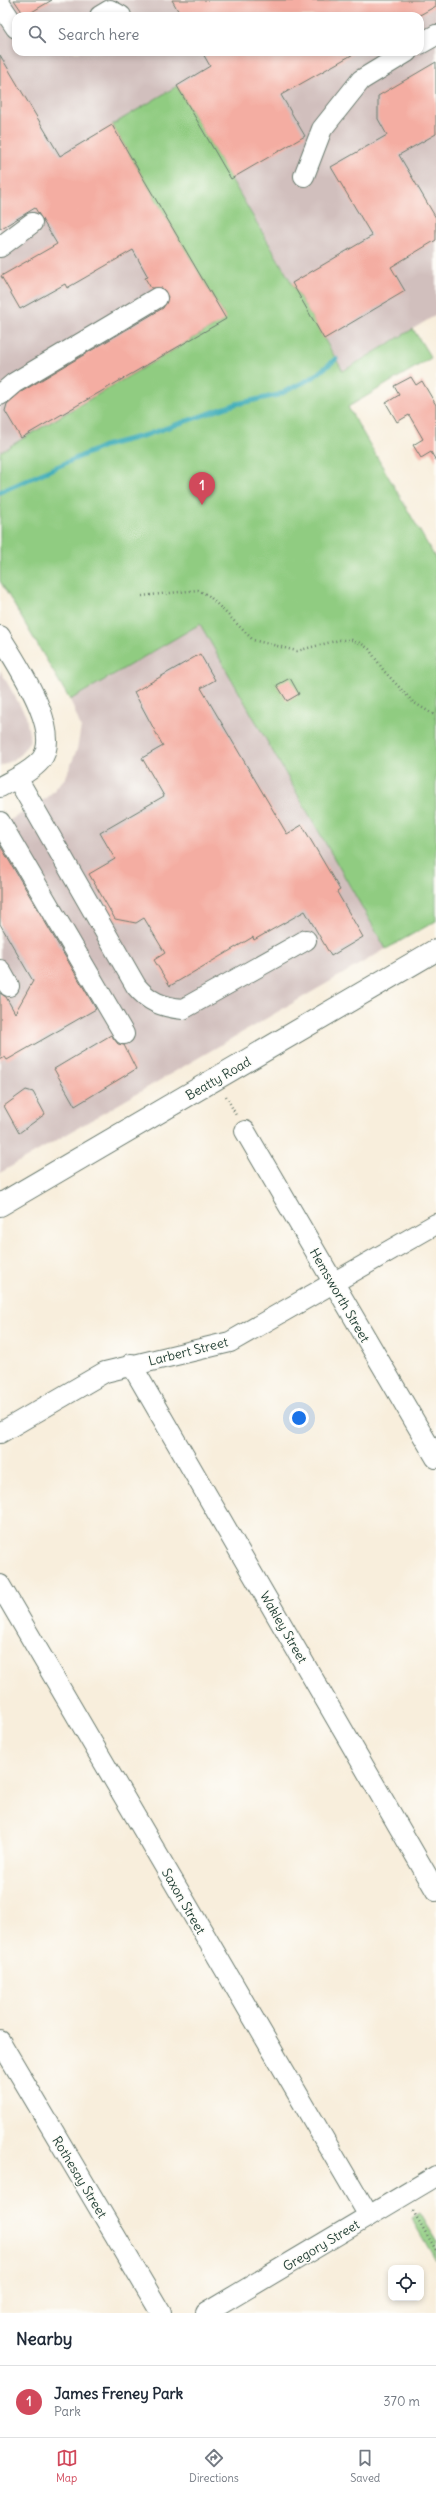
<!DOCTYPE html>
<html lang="en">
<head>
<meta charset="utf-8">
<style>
  :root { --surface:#fff; --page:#f2f2f3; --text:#1f2937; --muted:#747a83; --line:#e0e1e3; --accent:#d1495b }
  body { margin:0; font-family:Delius,sans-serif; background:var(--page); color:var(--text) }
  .controls { position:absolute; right:12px; bottom:12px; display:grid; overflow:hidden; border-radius:8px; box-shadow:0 2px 6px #0003 }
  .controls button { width:36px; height:36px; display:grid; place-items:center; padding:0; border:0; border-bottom:1px solid var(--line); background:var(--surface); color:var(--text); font:20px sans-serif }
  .you { position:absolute; left:299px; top:1418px; width:14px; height:14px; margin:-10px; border:3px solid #fff; border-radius:50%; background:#1a73e8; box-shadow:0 0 0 6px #1a73e833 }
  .badge { display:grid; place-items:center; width:26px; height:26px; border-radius:50%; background:var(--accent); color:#fff; font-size:13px; font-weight:700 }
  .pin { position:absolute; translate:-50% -33px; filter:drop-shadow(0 1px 2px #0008) }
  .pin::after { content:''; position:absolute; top:21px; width:14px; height:12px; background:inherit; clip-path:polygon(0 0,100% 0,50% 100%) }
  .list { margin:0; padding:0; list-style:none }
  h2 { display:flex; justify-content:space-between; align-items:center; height:52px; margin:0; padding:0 16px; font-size:17px }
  h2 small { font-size:13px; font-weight:400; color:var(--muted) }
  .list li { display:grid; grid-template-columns:26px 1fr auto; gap:12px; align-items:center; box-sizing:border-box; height:72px; padding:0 16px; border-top:1px solid var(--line) }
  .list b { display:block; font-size:15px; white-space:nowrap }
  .list p { margin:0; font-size:13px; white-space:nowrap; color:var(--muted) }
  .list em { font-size:13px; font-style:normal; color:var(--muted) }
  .icon { flex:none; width:22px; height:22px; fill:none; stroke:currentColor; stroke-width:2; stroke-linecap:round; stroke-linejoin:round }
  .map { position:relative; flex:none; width:436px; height:2313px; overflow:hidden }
  .search { position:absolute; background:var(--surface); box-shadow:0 2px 6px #0003; left:12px; right:12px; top:12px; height:44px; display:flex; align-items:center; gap:10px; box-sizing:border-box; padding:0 14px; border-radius:12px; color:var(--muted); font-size:15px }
  .sheet { height:124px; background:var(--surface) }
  nav { display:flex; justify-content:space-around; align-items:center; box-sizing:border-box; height:56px; border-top:1px solid var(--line); background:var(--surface); font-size:11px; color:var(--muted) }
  nav a { display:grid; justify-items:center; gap:2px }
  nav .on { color:var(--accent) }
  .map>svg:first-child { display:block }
  .industrial { fill:#d1bfbd; fill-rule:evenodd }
  .green { fill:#90cc81; stroke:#58845a }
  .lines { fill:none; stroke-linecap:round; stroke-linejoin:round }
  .stream { stroke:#3babb7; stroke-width:5 }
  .building { fill:#f4ada2 }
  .minor-casing { stroke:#6b7b6f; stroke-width:22 }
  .major-casing { stroke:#6b7b6f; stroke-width:24 }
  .path { stroke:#6b7b6f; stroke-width:2.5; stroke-dasharray:1 3; stroke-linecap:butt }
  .minor { stroke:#fff; stroke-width:20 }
  .major { stroke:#fff; stroke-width:22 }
  .labels { text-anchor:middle; stroke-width:3; stroke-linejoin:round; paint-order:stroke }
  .street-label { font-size:13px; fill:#1f3d34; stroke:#fdfcf7 }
</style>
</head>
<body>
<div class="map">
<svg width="436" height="2313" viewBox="0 0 436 2313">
  <rect width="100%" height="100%" fill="#fdfcf7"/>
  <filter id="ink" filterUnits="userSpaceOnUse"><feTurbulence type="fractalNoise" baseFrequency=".025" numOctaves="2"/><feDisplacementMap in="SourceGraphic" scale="8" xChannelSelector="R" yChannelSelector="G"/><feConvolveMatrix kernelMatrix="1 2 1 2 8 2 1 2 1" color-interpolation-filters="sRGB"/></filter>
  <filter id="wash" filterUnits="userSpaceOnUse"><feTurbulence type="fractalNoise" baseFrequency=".012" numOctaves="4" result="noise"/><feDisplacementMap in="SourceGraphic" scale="16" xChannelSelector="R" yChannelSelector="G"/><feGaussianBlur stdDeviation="0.9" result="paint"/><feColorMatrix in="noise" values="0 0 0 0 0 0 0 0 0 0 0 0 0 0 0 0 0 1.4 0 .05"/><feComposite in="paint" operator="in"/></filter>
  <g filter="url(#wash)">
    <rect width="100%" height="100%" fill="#f8eedc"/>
    <path class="industrial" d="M0,0h436v315l-93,56 -166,-285 -29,101 78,132 -226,133zM16,16h404v36h-404z
      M200,623l186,326 -386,224v-347l47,-28 19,-21 11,-28 4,-22 -11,-27z
      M0,670l26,46 4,24 -11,16 -19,11z"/>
    <path class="green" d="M177,86l166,285 70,-42 18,29 -83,49 88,152v362l-50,28 -186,-325 -130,76 -70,-119v-129l226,-133 -114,-194z
      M420,2213l16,27v21l-25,-43z"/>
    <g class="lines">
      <path class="stream" d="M0,492l104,-46 42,-11 90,-31 42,-9 34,-17 24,-19"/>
    </g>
    <g id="blocks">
      <path class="building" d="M14,0h38l-27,16z
        M172,0h264v6l-18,10h-237z
        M202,52h155l-76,43 24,41 -74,43 -54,-93 33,-20z
        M0,55l60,101 52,-31 114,194 -205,119 -16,-27 2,-7 14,-12 142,-84 5,-11 -6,-9h-11l-6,-10 3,-1 -15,-27 -66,38 -2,-4 -45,25 -19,-33 56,-32 -22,-36 -35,21z
        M436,62v72l-37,21 37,63v22l-45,27 14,24 -81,48 -32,-56 80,-47 -41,-69 56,-32 -9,-16v-23z
        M411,377l5,8 6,-4 14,24v56l-5,-9 -10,6 -8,-13 10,-6 -14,-24 -12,7 -11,-19 13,-8 -5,-9z
        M200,654l15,26 -14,8 86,146 15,-9 38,65 -3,2 26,45 -32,19 -26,-45 -51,29 -1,-3 -83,49 -16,-26 11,-7 -21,-35 -8,5 -21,-4 -26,-45 26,-15 -15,-26 64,-37 -22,-38 21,-12 -29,-54z
        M290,678l9,16 -12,7 -10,-16z
        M0,845l96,164 -89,51 -2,-3 -5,3v-67l6,4 9,16 18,-32 -33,-57z
        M111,1035l7,9 6,1 12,24 -61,37 -21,-37z
        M26,1090l7,2 12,22 -26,19 -15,-27z"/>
    </g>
  </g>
  <g filter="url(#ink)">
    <use href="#blocks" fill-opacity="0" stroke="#6b7b6f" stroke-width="1"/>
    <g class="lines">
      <defs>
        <path id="minor" d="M0,4l16,24
          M100,16l10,-6 11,6
          M420,44l16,-9
          M304,176l18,-47 39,-49 46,-28
          M0,247l32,-24
          M0,395l14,-12 143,-85
          M0,636c15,26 64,95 41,124 -10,12 -27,19 -41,27
          M17,778l119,208c13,16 26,21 47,23l123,-69
          M0,822l124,212
          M0,970l9,16
          M245,1131l191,327
          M131,1364l305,527
          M0,1433l105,-61 125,-30 206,-118
          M0,1585l369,631
          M0,2041l161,272
          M206,2313l230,-137"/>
        <path id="major" d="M0,1205l436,-255"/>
      </defs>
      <use href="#minor" class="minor-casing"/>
      <use href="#major" class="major-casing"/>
      <path class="path" d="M142,596l56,-6 11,6 44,44 44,11 42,-11h13l10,4 7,5 15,22 29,31 23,14
        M226,1096l11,21
        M413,2211l23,39"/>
      <use href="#minor" class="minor"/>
      <use href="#major" class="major"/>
    </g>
  </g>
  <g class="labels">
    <g class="street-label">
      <text transform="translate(218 1078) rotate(-30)" y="5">Beatty Road</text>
      <text transform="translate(340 1295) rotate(60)" y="5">Hemsworth Street</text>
      <text transform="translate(188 1351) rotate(-14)" y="5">Larbert Street</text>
      <text transform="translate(284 1627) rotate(60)" y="5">Wakley Street</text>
      <text transform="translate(184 1901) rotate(60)" y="5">Saxon Street</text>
      <text transform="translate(80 2177) rotate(59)" y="5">Rothesay Street</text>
      <text transform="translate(321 2245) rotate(-31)" y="5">Gregory Street</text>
    </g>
  </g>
</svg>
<div class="controls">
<button><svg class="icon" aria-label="locate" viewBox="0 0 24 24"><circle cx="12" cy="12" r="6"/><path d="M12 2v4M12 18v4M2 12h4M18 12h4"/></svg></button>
</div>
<div class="you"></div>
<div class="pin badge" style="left:202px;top:505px">1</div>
<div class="search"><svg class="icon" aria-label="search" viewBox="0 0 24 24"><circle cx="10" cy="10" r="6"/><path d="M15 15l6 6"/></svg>Search here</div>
</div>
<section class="sheet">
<h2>Nearby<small></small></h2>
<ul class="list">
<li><span class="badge">1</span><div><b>James Freney Park</b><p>Park</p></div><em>370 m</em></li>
</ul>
</section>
<nav>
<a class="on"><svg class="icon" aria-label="map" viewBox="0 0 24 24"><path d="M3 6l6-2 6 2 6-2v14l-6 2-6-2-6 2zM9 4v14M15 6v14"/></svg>Map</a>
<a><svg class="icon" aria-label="directions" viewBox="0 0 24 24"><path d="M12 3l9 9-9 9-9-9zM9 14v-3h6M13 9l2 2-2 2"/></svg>Directions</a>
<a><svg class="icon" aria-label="saved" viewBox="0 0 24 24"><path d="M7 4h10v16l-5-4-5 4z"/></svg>Saved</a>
</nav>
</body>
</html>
